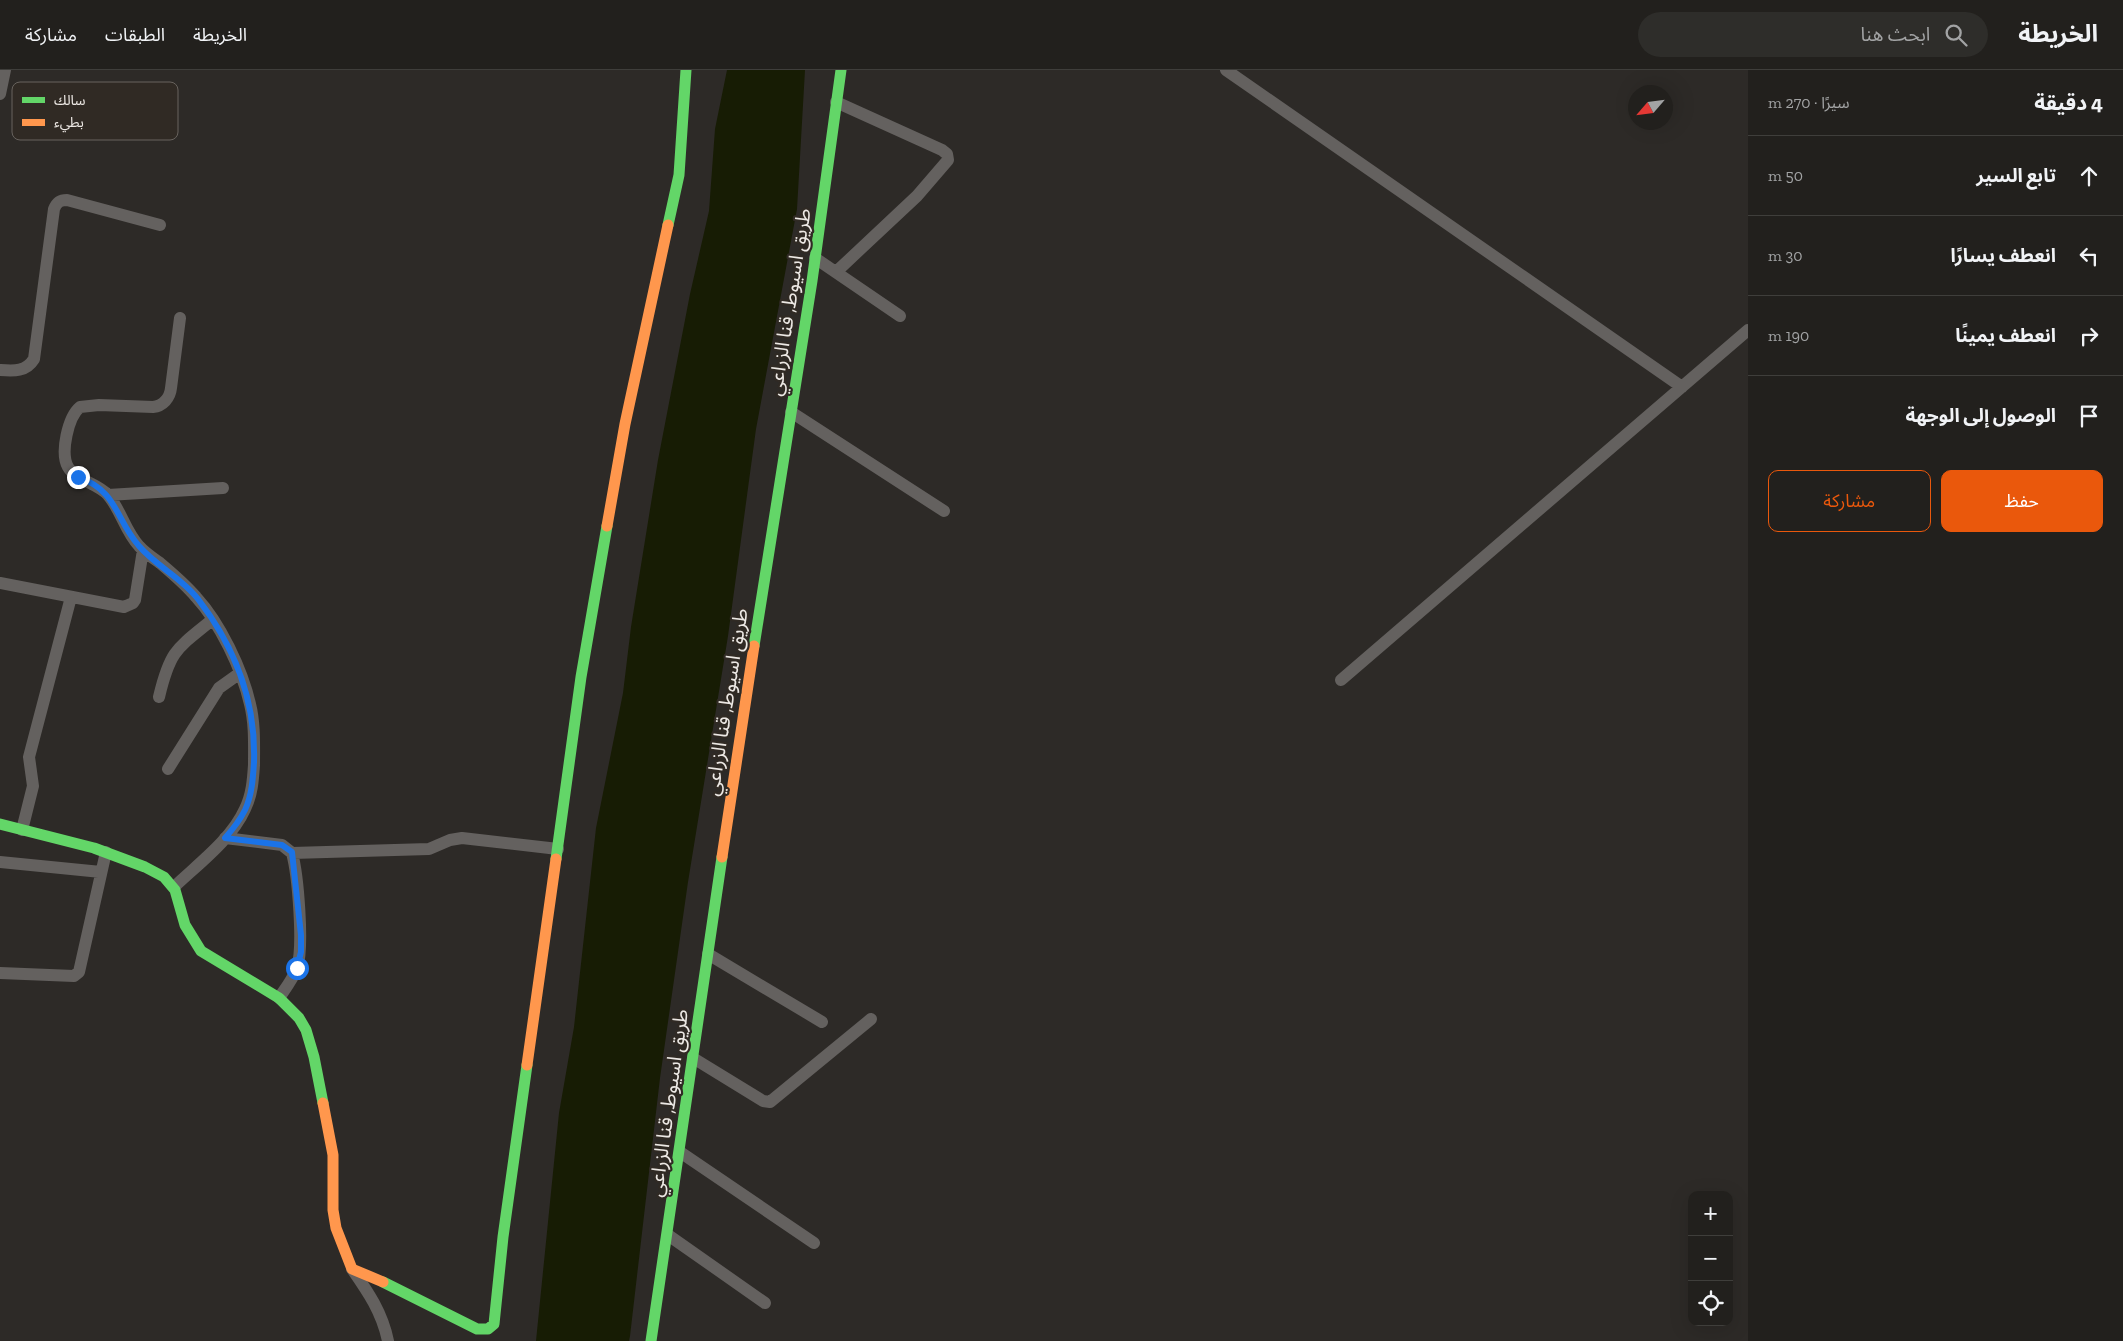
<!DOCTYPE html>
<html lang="ar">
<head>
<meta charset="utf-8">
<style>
  :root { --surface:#22201d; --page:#2e2d2a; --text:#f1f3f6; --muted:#a2a3a4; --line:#3f3e3b; --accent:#ea580c }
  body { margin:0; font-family:"Zilla Slab","Noto Sans Arabic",serif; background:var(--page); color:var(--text); direction:rtl }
  .controls { position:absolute; right:15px; bottom:15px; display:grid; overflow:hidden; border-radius:10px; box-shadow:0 5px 20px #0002 }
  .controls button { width:45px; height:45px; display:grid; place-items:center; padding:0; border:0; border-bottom:1px solid var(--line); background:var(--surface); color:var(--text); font:25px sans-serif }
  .compass { position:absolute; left:1628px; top:15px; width:45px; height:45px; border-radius:50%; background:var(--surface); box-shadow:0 5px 20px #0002; rotate:242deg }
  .stop { position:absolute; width:15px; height:15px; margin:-11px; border:4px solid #1a73e8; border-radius:50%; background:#fff }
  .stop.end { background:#1a73e8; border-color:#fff; box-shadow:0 1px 5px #0008 }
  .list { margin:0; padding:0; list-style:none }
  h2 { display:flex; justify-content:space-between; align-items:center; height:65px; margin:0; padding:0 20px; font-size:21px }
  h2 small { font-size:16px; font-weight:400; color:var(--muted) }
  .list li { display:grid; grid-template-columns:32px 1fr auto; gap:15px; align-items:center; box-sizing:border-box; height:80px; padding:0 20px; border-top:1px solid var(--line) }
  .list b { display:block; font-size:19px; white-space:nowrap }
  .list em { font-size:16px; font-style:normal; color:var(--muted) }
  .actions { display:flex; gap:10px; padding:15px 20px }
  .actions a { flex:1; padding:11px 0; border:1px solid var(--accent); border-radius:10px; text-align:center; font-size:18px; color:var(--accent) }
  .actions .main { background:var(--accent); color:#fff }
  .icon { flex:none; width:28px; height:28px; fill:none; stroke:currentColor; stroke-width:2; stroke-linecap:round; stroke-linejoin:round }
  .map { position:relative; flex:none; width:1748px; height:1271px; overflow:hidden; direction:ltr }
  header { display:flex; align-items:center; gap:30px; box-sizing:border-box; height:70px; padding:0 25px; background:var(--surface); border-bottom:1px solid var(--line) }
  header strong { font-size:24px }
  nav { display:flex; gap:28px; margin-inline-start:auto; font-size:18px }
  .search { width:350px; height:45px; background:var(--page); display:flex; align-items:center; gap:12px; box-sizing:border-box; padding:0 18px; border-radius:28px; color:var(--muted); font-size:19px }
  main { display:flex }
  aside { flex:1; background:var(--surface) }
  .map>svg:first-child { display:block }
  .water { fill:#171c04 }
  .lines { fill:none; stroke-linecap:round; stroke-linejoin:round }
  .street { stroke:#64615f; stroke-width:12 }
  .fast { stroke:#63d668; stroke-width:11 }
  .slow { stroke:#ff974d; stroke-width:11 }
  .route { stroke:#1a73e8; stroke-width:6 }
  .labels { text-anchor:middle; stroke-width:4.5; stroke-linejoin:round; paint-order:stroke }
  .street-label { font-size:20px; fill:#ece8e4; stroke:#302a24 }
  .key { fill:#302a24; stroke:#68635e; stroke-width:1 }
  .key-label { font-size:14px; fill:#ece8e4 }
</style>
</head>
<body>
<header>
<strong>الخريطة</strong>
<div class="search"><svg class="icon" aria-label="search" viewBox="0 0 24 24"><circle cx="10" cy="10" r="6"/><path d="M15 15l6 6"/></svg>ابحث هنا</div>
<nav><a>الخريطة</a><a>الطبقات</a><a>مشاركة</a></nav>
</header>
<main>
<aside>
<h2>4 دقيقة<small>سيرًا · 270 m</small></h2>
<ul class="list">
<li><svg class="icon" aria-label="ahead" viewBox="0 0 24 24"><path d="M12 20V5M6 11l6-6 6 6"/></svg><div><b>تابع السير</b></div><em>50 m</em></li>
<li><svg class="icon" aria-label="left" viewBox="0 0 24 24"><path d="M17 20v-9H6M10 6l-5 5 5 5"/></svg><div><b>انعطف يسارًا</b></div><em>30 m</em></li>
<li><svg class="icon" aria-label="right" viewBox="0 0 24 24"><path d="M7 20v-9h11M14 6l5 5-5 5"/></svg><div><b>انعطف يمينًا</b></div><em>190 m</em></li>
<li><svg class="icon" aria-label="arrive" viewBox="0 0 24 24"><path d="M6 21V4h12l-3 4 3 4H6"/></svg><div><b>الوصول إلى الوجهة</b></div></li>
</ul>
<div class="actions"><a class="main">حفظ</a><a>مشاركة</a></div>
</aside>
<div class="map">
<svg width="1748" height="1271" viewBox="0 0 1748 1271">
  <rect width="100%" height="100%" fill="#2d2a27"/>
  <path class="water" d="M727,0h78l-8,139 -41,220 -28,207 -40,246 -28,196 -30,258 -1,5h-93l23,-228 15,-86 22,-199 27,-135 8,-66 27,-167 32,-166 19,-83 6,-82z"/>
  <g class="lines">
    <path class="street" d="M1226,0l456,317
      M0,24l5,-24
      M836,32l106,48 5,4 1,6 -31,36 -81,76
      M815,188l85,58
      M0,300c14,1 26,2 34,-11l20,-150c3,-7 6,-9 13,-9l93,25
      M791,342l153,99
      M108,425l115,-7
      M0,513l124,24 9,-4 2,-3 8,-50
      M1341,610l407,-350
      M159,627c11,-46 17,-48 53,-77
      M168,699l51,-81 21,-15
      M22,760l11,-44 -4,-29 42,-160
      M225,768l57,7 10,8c6,22 12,94 5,115 -4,11 -12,21 -18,30
      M292,783l137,-4 21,-9 12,-2 96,11
      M0,792l101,10
      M174,817c24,-23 57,-47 71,-78 7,-14 8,-29 9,-44 0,-20 1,-41 -4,-61 -8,-35 -30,-81 -54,-107 -11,-13 -23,-23 -36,-34 -7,-5 -15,-10 -21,-17 -14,-15 -18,-36 -31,-51 -11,-12 -33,-15 -40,-28 -8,-14 0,-50 12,-60l19,-2 54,2c10,-1 17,-9 18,-19l9,-70
      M708,884l114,68
      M0,903l74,3 5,-4 27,-120
      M693,988l70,43 7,1 101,-83
      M680,1082l134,91
      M668,1165l97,68
      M352,1199c16,23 30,43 36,72"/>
    <path class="fast" d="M668,155l11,-50 7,-105
      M754,576l58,-365 29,-211
      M0,754l94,24 51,19 19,10 11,13 10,35 16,26 78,47 20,20 7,12 8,27 9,46
      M556,789l25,-182 26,-151
      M383,1212l94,47h11l6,-5 9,-87 24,-172
      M651,1271l71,-484"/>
    <path class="slow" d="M607,456l18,-102 43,-199
      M722,787l32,-211
      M527,995l29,-206
      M323,1033l10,52v55l3,18 16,41 31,13"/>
  </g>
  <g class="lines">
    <path class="route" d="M78,407c40,14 37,42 61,69 17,20 43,32 59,53 37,48 58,102 56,163 -1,16 -2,33 -9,48 -5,10 -12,19 -20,28l57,7 10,7 9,83v17l-4,16"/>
  </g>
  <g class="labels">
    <g class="street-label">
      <text transform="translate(789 232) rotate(-81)" y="7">طريق اسيوط, قنا الزراعي</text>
      <text transform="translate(726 632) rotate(-81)" y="7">طريق اسيوط, قنا الزراعي</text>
      <text transform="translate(668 1033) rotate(-82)" y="7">طريق اسيوط, قنا الزراعي</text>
    </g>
  </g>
  <rect x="12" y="12" width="166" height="58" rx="8" class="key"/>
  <rect x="22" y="27" width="23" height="6" fill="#63d668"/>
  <rect x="22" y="49" width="23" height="7" fill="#ff974d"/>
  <g class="key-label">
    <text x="54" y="35">سالك</text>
    <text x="54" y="57">بطيء</text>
  </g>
</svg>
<div class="controls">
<button>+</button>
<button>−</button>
<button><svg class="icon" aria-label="locate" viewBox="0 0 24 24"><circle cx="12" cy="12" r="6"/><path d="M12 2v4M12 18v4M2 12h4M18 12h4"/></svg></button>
</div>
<svg class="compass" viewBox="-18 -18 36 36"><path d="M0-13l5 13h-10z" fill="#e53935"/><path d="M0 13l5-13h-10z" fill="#a2a3a4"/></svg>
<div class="stop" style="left:297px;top:898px"></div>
<div class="stop end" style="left:78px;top:407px"></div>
</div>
</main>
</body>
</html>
